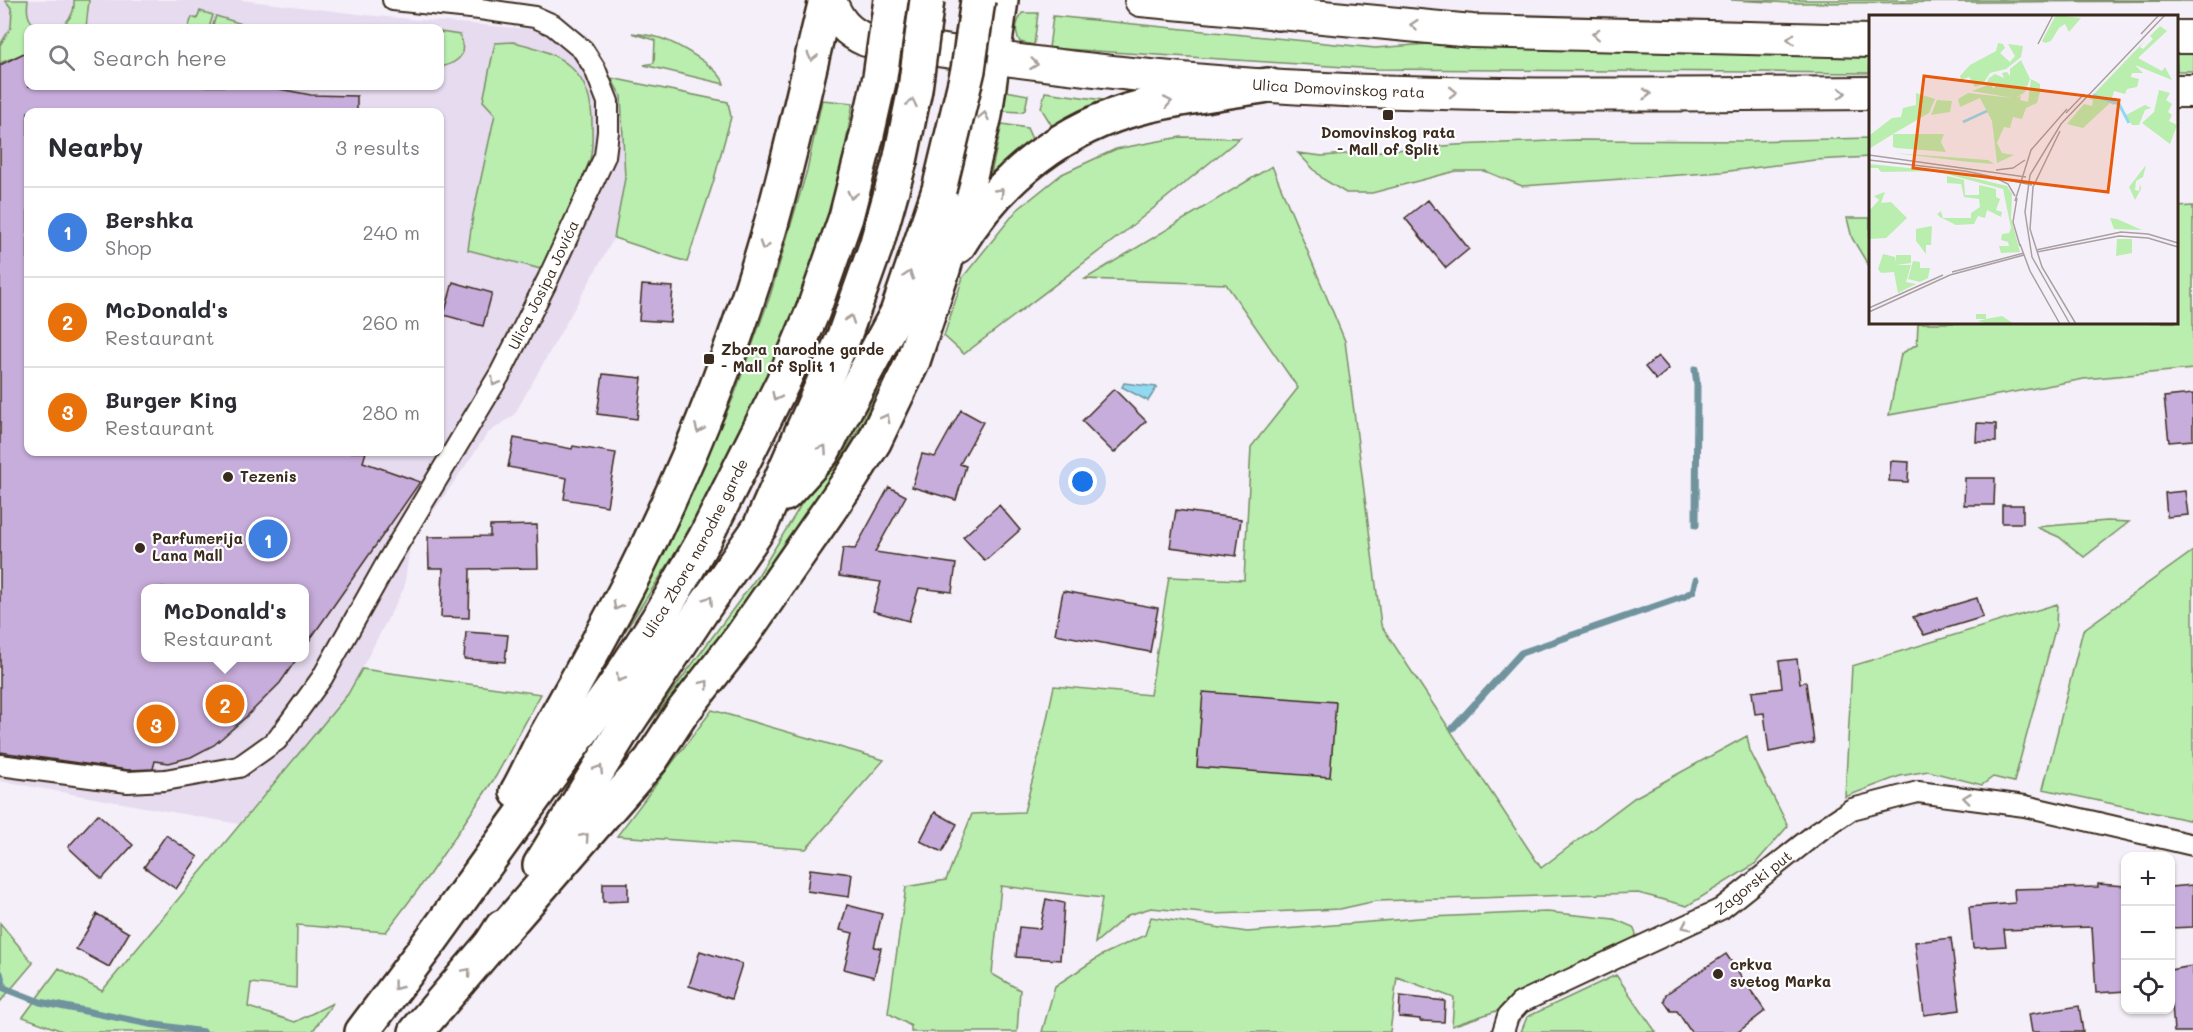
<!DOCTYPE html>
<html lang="en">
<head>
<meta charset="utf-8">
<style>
  :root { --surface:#fff; --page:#f7f7f7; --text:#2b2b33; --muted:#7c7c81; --line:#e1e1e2; --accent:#0b8043 }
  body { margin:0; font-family:Mali,sans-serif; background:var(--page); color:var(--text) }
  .controls { position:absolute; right:18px; bottom:18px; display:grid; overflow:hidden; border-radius:12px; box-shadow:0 2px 4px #0004 }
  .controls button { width:54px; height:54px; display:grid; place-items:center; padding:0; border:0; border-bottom:2px solid var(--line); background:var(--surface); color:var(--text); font:30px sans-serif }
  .you { position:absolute; left:1083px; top:482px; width:21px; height:21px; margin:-15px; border:4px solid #fff; border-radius:50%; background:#1a73e8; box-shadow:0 0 0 9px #1a73e833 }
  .badge { display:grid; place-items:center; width:39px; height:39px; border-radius:50%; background:var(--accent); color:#fff; font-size:20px; font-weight:700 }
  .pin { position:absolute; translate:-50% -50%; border:3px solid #fff; box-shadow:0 2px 6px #0006 }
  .popup { position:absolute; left:141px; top:584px; width:168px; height:78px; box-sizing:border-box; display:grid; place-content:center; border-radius:12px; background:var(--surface); filter:drop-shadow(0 2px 4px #0005); font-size:20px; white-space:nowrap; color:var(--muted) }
  .popup b { font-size:22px; color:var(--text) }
  .popup::after { content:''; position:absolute; left:50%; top:100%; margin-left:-12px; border:12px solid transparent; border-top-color:var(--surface) }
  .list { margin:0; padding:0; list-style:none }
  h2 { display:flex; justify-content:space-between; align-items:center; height:78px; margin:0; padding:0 24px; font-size:26px }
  h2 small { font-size:20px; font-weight:400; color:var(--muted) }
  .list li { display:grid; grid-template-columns:39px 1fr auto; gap:18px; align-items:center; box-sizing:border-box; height:90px; padding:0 24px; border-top:2px solid var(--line) }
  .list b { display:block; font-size:22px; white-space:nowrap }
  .list p { margin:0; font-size:20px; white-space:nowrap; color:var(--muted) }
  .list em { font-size:20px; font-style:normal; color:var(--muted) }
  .icon { flex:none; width:33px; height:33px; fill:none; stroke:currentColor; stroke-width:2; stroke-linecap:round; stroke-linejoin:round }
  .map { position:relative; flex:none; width:2193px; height:1032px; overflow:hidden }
  .search { position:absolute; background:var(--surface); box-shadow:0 2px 4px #0004; left:24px; top:24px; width:420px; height:66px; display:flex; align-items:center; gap:15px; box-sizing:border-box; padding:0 21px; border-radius:12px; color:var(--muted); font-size:22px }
  .panel { position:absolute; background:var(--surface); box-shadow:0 2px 4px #0004; left:24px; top:108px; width:420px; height:348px; border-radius:12px }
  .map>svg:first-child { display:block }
  .built { fill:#e6dbef; fill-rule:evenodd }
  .green { fill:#b9eeaf; stroke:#7a8c66; stroke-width:1.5 }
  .water { fill:#91d9f2; stroke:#6f939d; stroke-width:1.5 }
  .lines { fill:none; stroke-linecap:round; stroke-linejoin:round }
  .stream { stroke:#6f939d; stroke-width:7 }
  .building { fill:#c7addb; stroke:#3b2a1e; stroke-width:1.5 }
  .minor-casing { stroke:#3b2a1e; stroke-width:24 }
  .primary-casing { stroke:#3b2a1e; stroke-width:36 }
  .trunk-casing { stroke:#3b2a1e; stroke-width:38 }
  .minor { stroke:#fff; stroke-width:20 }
  .primary { stroke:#fff; stroke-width:32 }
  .trunk { stroke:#fff; stroke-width:33 }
  .trunk-bridge-casing { stroke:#3b2a1e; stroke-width:38; stroke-linecap:butt }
  .trunk-bridge { stroke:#fff; stroke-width:33 }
  .oneway { stroke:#a79f9a }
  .poi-dot { fill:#3b2a1e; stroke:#fff; stroke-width:2 }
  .labels { text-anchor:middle; stroke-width:4.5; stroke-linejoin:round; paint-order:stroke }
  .street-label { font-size:15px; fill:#3b2a1e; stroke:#fff }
  .poi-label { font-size:15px; font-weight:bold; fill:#3b2a1e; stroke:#fff; text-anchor:start }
  .inset-river { fill:none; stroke:#91d9f2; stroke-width:3 }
  .inset-road { fill:none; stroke:#aaa0a1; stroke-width:1.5 }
  .view { fill:#e8590c; fill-opacity:0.15; stroke:#e8590c; stroke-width:3 }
  .inset-edge { fill:none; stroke:#3b2a1e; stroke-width:3 }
</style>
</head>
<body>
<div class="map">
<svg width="2193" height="1032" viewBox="0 0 2193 1032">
  <rect width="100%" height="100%" fill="#f4eff8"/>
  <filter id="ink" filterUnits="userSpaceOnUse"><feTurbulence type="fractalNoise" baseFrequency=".0167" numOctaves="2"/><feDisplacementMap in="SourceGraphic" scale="12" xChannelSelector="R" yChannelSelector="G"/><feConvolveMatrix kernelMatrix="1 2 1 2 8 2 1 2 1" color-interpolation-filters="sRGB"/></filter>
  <g filter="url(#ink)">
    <path class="built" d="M0,0h241l134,16 211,18 35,62 4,82 -11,60 -100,177 -26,18 -78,112 -6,43 -56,106 -109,130 -239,-43zM28,28h412v58h-412zM28,112h412v340h-412zM146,588h158v70h-158z"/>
    <path class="green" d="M5,0h23c-2,13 0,20 9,28h-9v24l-28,11v-18l11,-18 1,-18z
      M74,0h15l-3,28h-26c9,-8 15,-15 14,-28z
      M1731,0h462v1l-403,2z
      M200,11l13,4 -4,13h-21l4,-11 5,2z
      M1022,13h16l-4,32 -14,-3c-6,-11 -4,-18 2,-29z
      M216,16l39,12h-43z
      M1053,16l322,32 81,-6 318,13 96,-1v19l-494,-4 -327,-21z
      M440,32l20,3c7,20 0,27 -19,32h-1z
      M632,33c9,1 19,2 28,5 16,5 61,30 64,46l-80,-19 10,-2 1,-23z
      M513,42c49,10 80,30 79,84 0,10 1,23 -2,33 -13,37 -33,73 -49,110l-73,-19 5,-35 22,-101 -12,-13 12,-58z
      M2176,53h17v18h-16z
      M611,78l117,24 3,15 -18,66 -26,79 -73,-24 11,-60 -4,-82z
      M1006,91l22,4 -3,15 -4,2 -18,-1z
      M1045,92l58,8 -51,26 -11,-18z
      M822,100l31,3 -12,67 -18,63 -20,59 -43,105 -80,149 -69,107 58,-109 65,-148 36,-100 37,-126z
      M1002,124l25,4 5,11 -41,34z
      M1181,137l59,1 -117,95 -159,121 -20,-18 19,-59 54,-67 45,-36 54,-25z
      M1870,138v19l-55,3 -93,12 -200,14 -37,-15h-29l-84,22h-26l-23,-14 -25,-26 24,3 134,-11 118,-5 178,1z
      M1272,166l73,175 36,284 160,243 93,-70 113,-62 3,15 38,75 -33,38 -68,42 -49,-13 -262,8 -36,8 -98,4 -29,1 -62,-6 -23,7 -33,28 7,-45 -101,-12 -9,88 28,16 -3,42h-106v-6l-23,-13 18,-126 40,-7 26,-66 52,-2 16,-61 14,-65 96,9 19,-118 75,3 7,-133 47,-59 -72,-104 -141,-5z
      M2193,206v163l-109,10 -195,36 12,-61 16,-10 1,-21 258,-1 1,-115z
      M1847,218h23v50l-18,-30z
      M894,353l-32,70 -44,76 -50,77 -59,77 -64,75 114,-154 39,-64 46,-86z
      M2107,521l22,1 -45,35 -25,-20 -23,-10z
      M2193,551v270l-150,-32 40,-159z
      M2057,604l-1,22 -42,156 -21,-5 -11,8 -54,-14 -28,5 -55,21 7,-131z
      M362,669l179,25 -45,82 -67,99 -43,57 -89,-7 -1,63 -45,-5 -3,24 47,15 38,-19 -21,29h-247l-42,-15 36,-49 43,23 246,-297z
      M712,710l172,50 -78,89 -189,-13z
      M1547,912l67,7 19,8 3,7 -1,6 -124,57 -12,13 -47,16 2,-28 -57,-21 -7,55h-348l13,-46 47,-31 43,-20 6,-18 96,15 184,-15z
      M0,923l33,40 -33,39z
      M1616,975l40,57h-135l6,-15z"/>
    <path class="water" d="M1124,383l33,4 -9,14 -26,-14z"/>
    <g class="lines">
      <path class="stream" d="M1695,369l2,16 -1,140
        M1453,728l68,-75 164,-57 8,-5 3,-11
        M0,973l4,15 36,14 110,22 53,8"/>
    </g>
    <path class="building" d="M28,51v35h236l47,9 46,1v16h-329v340h338l-3,10 57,20 -116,166v-60h-158v69h152l-18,26 -34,34 -32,28 -23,12 -22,6 -14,-2 -2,8 -25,1 -128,-18v-687z
      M1428,200l7,9h2l32,40 -23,19 -41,-50z
      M453,282l39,11 -9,33 -39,-11z
      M642,285l31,2 -3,35 -31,-2z
      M1658,356l11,13 -13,11 -11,-13z
      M603,374l39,4 -5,41 -40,-5z
      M1114,389l32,32 -32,32 -32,-32z
      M2193,394v46l-24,2 -5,-45z
      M961,410l22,12 -23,42 6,2 -10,34 -44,-13 10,-33 13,3z
      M1977,423l19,1v18h-20z
      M514,438l58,11 1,-3 43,7 -9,53 -43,-7 3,-21 -59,-11z
      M1891,461l18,1 -1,20 -19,-1z
      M1965,478h30l-1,27h-30z
      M889,487l17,9 -31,56 81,12 -4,28 -33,-4 -10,33 -36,-10 8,-29 -42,-6 4,-28 12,1z
      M2185,491l3,24 -21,2 -2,-24z
      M999,505l21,25 -35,31 -22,-24z
      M2002,505h21v18h-21z
      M1176,510l65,9 -5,37 -66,-9z
      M537,525l1,43 -68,1 -1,49 -28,-1 2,-49h-14l-1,-31 62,-1v-10z
      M1063,591l95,17 -8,44 -95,-18z
      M1977,598l6,19 -59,18 -11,-18z
      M466,632l42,3 -3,27 -41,-3z
      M1797,659l3,24 6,-1 8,61 -45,9 -5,-39 -9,1 -3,-22 30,-4 -3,-27z
      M1203,692l133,10 -6,75 -133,-10z
      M935,812l22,12 -15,28 -22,-11z
      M98,814l35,31 -31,34 -34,-32z
      M166,835l32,22 -22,32 -32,-22z
      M810,869l42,5 -3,23 -42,-6z
      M603,883h25v18l-25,1z
      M2098,884l28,2v105l-30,2 -4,-66 -88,3 2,16 -33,2 -4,-41 46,-4 -1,-14 84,-2z
      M2193,885v42l-23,1v-41z
      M1046,899l18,4 -4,57 -44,-3 3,-30 21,2z
      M847,905l35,9 -8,33 7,1 -7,29 -30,-8 9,-36 -13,-3z
      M97,914l32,19 -20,34 -33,-18z
      M1951,938l9,72 -36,5 -9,-73z
      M700,951l42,13 -11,35 -42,-13z
      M1726,954l39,57 -27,21h-47l-14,-21h-6l-7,-10 2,-7z
      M2193,966v66h-19l-2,-29h-2v-33z
      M1400,996l45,5 -1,21 -24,-1v-2l-21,-2z
      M2079,1006l4,26h-51l-3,-18z"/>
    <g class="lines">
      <defs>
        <g id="minor">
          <path id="s1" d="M0,765l128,17 37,-2 74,-13 38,-27 45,-62 67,-119 111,-185 48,-95 57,-123 3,-24v-30l-13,-33 -12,-19 -30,-25 -18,-8 -55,-8 -87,-9"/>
          <path id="s2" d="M1503,1032l5,-16 12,-13 201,-94 98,-78 33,-22 66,-17 107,14 168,39"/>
        </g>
        <g id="primary">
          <path id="s3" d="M830,0c7,20 17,32 36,40 146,21 291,40 438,48 188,10 378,6 566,5"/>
          <path d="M1141,0l331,31 398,10"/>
          <path d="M2176,37h17"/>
          <path d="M2176,91h17"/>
        </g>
        <g id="trunk">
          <path d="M1232,0l46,13"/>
          <path d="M958,246c41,-68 107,-120 184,-139 41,-10 84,-15 126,-22"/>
          <path d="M785,494l37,-41 75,-140 42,-123"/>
          <path d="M517,792c10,-17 17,-35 27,-53 30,-54 61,-108 89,-163 54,-108 100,-222 134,-338 23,-78 39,-158 59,-238"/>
          <path d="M540,865l84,-137 81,-122 55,-79 84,-191 32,-90 24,-85"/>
          <path d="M491,944l160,-184 30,-46 61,-78 110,-159 22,-35 39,-81 29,-88 22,-73 21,-85 16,-115"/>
          <path id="s4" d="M362,1032l70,-93 182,-252 49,-76 42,-73 78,-156 30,-71 33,-94 20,-78"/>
          <path d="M416,1032l75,-88 11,-17"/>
        </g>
      </defs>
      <use href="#minor" class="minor-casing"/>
      <use href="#primary" class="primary-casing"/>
      <use href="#trunk" class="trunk-casing"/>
      <use href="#minor" class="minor"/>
      <use href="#primary" class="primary"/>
      <use href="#trunk" class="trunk"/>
      <defs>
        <path id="trunk-bridge" d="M866,139l14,-62 11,-77
          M900,161l15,-72 12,-89
          M939,190l29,-120 10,-70"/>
      </defs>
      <use href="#trunk-bridge" class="trunk-bridge-casing"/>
      <use href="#trunk-bridge" class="trunk-bridge"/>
    </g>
    <defs><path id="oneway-chevron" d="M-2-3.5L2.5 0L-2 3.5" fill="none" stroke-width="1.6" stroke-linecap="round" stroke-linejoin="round" transform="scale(1.5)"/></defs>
    <g class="oneway">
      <use href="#oneway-chevron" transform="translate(1414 25) rotate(-175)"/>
      <use href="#oneway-chevron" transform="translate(1596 34) rotate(-178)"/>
      <use href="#oneway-chevron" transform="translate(1791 39) rotate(-179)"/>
      <use href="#oneway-chevron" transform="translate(812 57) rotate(104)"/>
      <use href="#oneway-chevron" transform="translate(1034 64) rotate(7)"/>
      <use href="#oneway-chevron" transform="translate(1453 92) rotate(1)"/>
      <use href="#oneway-chevron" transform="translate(1842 93)"/>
      <use href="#oneway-chevron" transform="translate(1647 94)"/>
      <use href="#oneway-chevron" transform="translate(1168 102) rotate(-11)"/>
      <use href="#oneway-chevron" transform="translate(912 103) rotate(-78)"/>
      <use href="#oneway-chevron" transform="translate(984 116) rotate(-78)"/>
      <use href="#oneway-chevron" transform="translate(1000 192) rotate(-46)"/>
      <use href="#oneway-chevron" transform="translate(852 195) rotate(104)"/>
      <use href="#oneway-chevron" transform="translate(764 246) rotate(108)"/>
      <use href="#oneway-chevron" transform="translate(909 275) rotate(-72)"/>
      <use href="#oneway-chevron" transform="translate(850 319) rotate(-71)"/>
      <use href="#oneway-chevron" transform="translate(495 382) rotate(121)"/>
      <use href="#oneway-chevron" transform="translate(776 397) rotate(116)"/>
      <use href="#oneway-chevron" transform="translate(886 418) rotate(-62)"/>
      <use href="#oneway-chevron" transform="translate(699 429) rotate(113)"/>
      <use href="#oneway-chevron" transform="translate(823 449) rotate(-56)"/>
      <use href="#oneway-chevron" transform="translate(709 600) rotate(-55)"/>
      <use href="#oneway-chevron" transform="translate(617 606) rotate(118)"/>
      <use href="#oneway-chevron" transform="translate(620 678) rotate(122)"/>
      <use href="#oneway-chevron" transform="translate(705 684) rotate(-52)"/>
      <use href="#oneway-chevron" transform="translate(599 769) rotate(-58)"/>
      <use href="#oneway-chevron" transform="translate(1967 798) rotate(-173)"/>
      <use href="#oneway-chevron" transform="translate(585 837) rotate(-49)"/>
      <use href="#oneway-chevron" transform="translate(1686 926) rotate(154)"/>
      <use href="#oneway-chevron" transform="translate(467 972) rotate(-49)"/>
      <use href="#oneway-chevron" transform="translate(397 986) rotate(127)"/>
    </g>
  </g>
  <g class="poi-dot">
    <rect x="1382" y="109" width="12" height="12" rx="3"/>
    <rect x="703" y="353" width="12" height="12" rx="3"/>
    <circle cx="228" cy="477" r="6"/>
    <circle cx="140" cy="548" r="6"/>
    <circle cx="1718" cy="974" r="6"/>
  </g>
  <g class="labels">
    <g class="street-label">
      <text dy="5" stroke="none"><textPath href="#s3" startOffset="531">Ulica Domovinskog rata</textPath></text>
      <text dy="5" stroke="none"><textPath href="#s1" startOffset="816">Ulica Josipa Jovića</textPath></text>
      <text dy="5" stroke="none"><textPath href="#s4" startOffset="588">Ulica Zbora narodne garde</textPath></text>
      <text dy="5" stroke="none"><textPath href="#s2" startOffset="298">Zagorski put</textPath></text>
    </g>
    <g class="poi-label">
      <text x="1388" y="138" text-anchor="middle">Domovinskog rata<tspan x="1388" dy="17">- Mall of Split</tspan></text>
      <text x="721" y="355">Zbora narodne garde<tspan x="721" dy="17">- Mall of Split 1</tspan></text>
      <text x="240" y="482">Tezenis</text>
      <text x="152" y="544">Parfumerija<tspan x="152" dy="17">Lana Mall</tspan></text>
      <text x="1730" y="970">crkva<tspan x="1730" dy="17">svetog Marka</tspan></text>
    </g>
  </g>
  <g transform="translate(1869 15)">
    <rect width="309" height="309" fill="#f4eff8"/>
    <path d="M187,0l25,3 -12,14 -4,-8 -6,4 -8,13 -6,2 -3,-2zM291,11l7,5 -29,27 24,13 3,-4 7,13 -37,-15 8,8h-11l-1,4 8,2 -2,8 -10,2 -2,5 -11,-3 -2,7 5,3 -4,4 -3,-2 -27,25 -16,-4 17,-20 8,2 1,-6 4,1 -8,-2 48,-50 8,-8 -5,6 3,2 10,-10 -3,-3zM129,28l5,1 2,4 -5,5 10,9 5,-6 -7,-12 15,2 -2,11 -15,12 -16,4 -7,11 -8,3 -6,-10 -8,3 -1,-4 10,-11 26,-14zM152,45l9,19 -5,13 -9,6 5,-2 -1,4 8,2 3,-23 9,5v8l-3,11 -11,5 -4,11 -9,-2 -3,11 -6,-1 -7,16 5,10 12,2 -17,8 -5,-42 -12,-23 -20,9 -2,-8 10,-6 45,5 -41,-7 18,-7 4,5 2,-6 -10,1 3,-6 6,-4 9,4 -2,-5 5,-1 3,4v-7zM290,75l11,3 -4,7 6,4 -4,8 4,3 -3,6 8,4 -7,19 -28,-21 12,-11zM47,78l19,6 -6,14 -36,21h51l-3,8 5,10 -49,-4 -4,-1v-13l-24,15 1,-14 22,-17 9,-1 2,-9 13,-3zM68,85l15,1 -2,11 -19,3zM276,90l6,3 -6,2 -6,15h-7l-6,-10zM25,138l94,7 6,4 -25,-2zM0,149l80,8 58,14 5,8 -1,24 9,34 -19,1 -2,-7h10l-1,-4 -7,-2 1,-6 7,-1 2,-5 -8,-39 -68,-18 -54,1 -3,-4h-9zM277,150l-3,12 -7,4 -1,9 4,1 1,-7 1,5 -6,11 -6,-13zM78,161l17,4 1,15h14v-10l17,4v8l4,2 -4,11 6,2 -1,5 -14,-7 -2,8 -7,-2 -4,8 -18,1 -16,-8 -3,-3 4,-3 2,7h28v-5l9,-6 -1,-8 -15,-2 -3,-13 -14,-1zM16,177l-4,11 10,-1 16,16 -21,20 -17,1v-28l10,-11 -5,-4zM241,203l7,1 25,11 -28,-1zM63,211l-1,19h-5v9l-10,-13v-12zM248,224h15v14l-16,3zM14,239l12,3 1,5v-7h15v8l-15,2h15l-5,17 10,2 -18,9 -4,-21 -13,1 -3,-4zM44,246l7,1v6h10l-2,10 -8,4 -12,-3zM107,299h10v5l16,-3 12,8 -29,-1 -7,-2 8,-2h-10z" fill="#b9eeaf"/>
    <path class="inset-river" d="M224,80l26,9 10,19M94,107l24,-11"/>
    <path class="inset-road" d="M272,19l18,-19M169,29l15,-29M197,98l18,-19M191,116l-27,56 -3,42 12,38 34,57M0,140l157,22M0,145l96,11 67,14M127,155l17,-2 12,-8M125,162l14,7 7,12M148,183l-4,24 7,24M146,186l16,-51 36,-41M151,229l10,27 30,53M167,235l85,-18 27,2 30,9M168,237l82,-16 29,2 30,9M83,257l72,-19M0,293l74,-33M0,297l81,-37 74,-20M201,309l-38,-67 -7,-45 5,-37 31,-51 104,-109"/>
    <path class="view" d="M55,61l195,24 -11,92 -195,-24z"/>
    <rect width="309" height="309" class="inset-edge"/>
  </g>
</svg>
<div class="controls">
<button>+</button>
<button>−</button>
<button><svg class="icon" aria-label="locate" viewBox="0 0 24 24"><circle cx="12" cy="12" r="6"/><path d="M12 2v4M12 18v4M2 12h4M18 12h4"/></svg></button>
</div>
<div class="you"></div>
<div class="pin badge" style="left:268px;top:539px;background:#3f7fe0">1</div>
<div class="pin badge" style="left:225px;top:704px;background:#e8710a">2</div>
<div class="popup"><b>McDonald's</b>Restaurant</div>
<div class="pin badge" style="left:156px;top:724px;background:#e8710a">3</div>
<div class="search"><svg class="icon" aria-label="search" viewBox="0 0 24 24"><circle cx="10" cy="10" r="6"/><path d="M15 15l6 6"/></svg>Search here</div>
<section class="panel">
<h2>Nearby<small>3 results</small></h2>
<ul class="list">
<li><span class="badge" style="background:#3f7fe0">1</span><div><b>Bershka</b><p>Shop</p></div><em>240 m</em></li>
<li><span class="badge" style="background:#e8710a">2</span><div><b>McDonald's</b><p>Restaurant</p></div><em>260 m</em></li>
<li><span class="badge" style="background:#e8710a">3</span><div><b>Burger King</b><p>Restaurant</p></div><em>280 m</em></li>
</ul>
</section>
</div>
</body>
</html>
